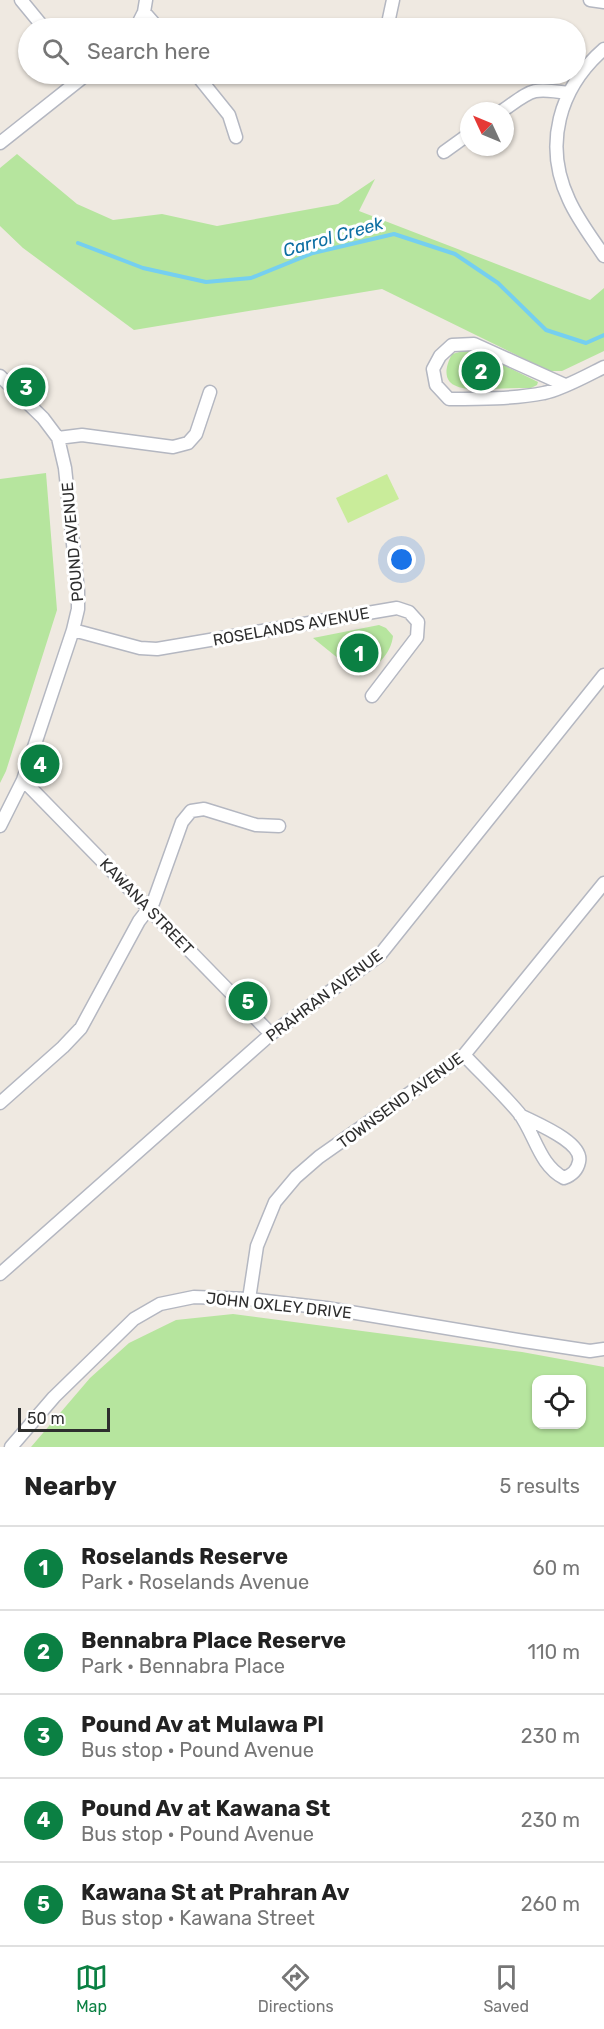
<!DOCTYPE html>
<html lang="en">
<head>
<meta charset="utf-8">
<style>
  :root { --surface:#fff; --page:#f6f6f6; --text:#222; --muted:#767676; --line:#e0e0e0; --accent:#0b8043 }
  body { margin:0; font-family:Rubik,sans-serif; background:var(--page); color:var(--text) }
  .controls { position:absolute; right:18px; bottom:18px; display:grid; overflow:hidden; border-radius:12px; box-shadow:0 2px 4px #0004 }
  .controls button { width:54px; height:54px; display:grid; place-items:center; padding:0; border:0; border-bottom:2px solid var(--line); background:var(--surface); color:var(--text); font:30px sans-serif }
  .compass { position:absolute; left:460px; top:102px; width:54px; height:54px; border-radius:50%; background:var(--surface); box-shadow:0 2px 4px #0004; rotate:314deg }
  .scale { position:absolute; left:18px; bottom:15px; width:92px; box-sizing:border-box; padding-left:6px; border:3px solid #2e2e2e; border-top:0; font-size:16px; line-height:21px; white-space:nowrap; color:#2e2e2e; -webkit-text-stroke:4px #fff; paint-order:stroke }
  .you { position:absolute; left:402px; top:560px; width:21px; height:21px; margin:-15px; border:4px solid #fff; border-radius:50%; background:#1a73e8; box-shadow:0 0 0 9px #1a73e833 }
  .badge { display:grid; place-items:center; width:39px; height:39px; border-radius:50%; background:var(--accent); color:#fff; font-size:20px; font-weight:700 }
  .pin { position:absolute; translate:-50% -50%; border:3px solid #fff; box-shadow:0 2px 6px #0006 }
  .list { margin:0; padding:0; list-style:none }
  h2 { display:flex; justify-content:space-between; align-items:center; height:78px; margin:0; padding:0 24px; font-size:26px }
  h2 small { font-size:20px; font-weight:400; color:var(--muted) }
  .list li { display:grid; grid-template-columns:39px 1fr auto; gap:18px; align-items:center; box-sizing:border-box; height:84px; padding:0 24px; border-top:2px solid var(--line) }
  .list b { display:block; font-size:22px; white-space:nowrap }
  .list p { margin:0; font-size:20px; white-space:nowrap; color:var(--muted) }
  .list em { font-size:20px; font-style:normal; color:var(--muted) }
  .icon { flex:none; width:33px; height:33px; fill:none; stroke:currentColor; stroke-width:2; stroke-linecap:round; stroke-linejoin:round }
  .map { position:relative; flex:none; width:604px; height:1447px; overflow:hidden }
  .search { position:absolute; background:var(--surface); box-shadow:0 2px 4px #0004; left:18px; right:18px; top:18px; height:66px; display:flex; align-items:center; gap:15px; box-sizing:border-box; padding:0 21px; border-radius:33px; color:var(--muted); font-size:22px }
  .sheet { height:498px; background:var(--surface) }
  nav { display:flex; justify-content:space-around; align-items:center; box-sizing:border-box; height:84px; border-top:2px solid var(--line); background:var(--surface); font-size:16px; color:var(--muted) }
  nav a { display:grid; justify-items:center; gap:3px }
  nav .on { color:var(--accent) }
  .map>svg:first-child { display:block }
  .green { fill:#b6e59e; fill-rule:evenodd }
  .pitch { fill:#c9ec9a }
  .lines { fill:none; stroke-linecap:round; stroke-linejoin:round }
  .stream { stroke:#75cff0; stroke-width:4 }
  .minor-casing { stroke:#b4b7c1; stroke-width:15 }
  .minor { stroke:#fff; stroke-width:12 }
  .labels { text-anchor:middle; stroke-width:6; stroke-linejoin:round; paint-order:stroke }
  .street-label { font-size:16px; fill:#2e2e2e; stroke:#fff }
  .water-label { font-size:18px; font-style:italic; fill:#0d6fa3; stroke:#fff }
</style>
</head>
<body>
<div class="map">
<svg width="604" height="1447" viewBox="0 0 604 1447">
  <rect width="100%" height="100%" fill="#efe9e1"/>
  <path class="green" d="M17,154l60,50 36,16 49,-6 55,12 121,-22 37,-25 -16,32 231,89 14,-12v63l-42,20h-13l-167,-82 -248,41 -111,-82 -23,-22v-58z
    M471,349l67,33 -1,3 -6,3c-12,0 -25,0 -38,1 -26,1 -60,2 -41,-35z
    M46,473l11,137 -51,161 -6,12v-304z
    M379,625l7,3 7,8c-2,18 -17,32 -33,40l-47,-38z
    M233,1314l289,38 82,15v80h-573l59,-69 39,-35 47,-23zM536,1380h46v44h-46z"/>
  <path class="pitch" d="M387,474l12,25 -51,24 -12,-25z"/>
  <g class="lines">
    <path class="stream" d="M78,243l65,25 63,14 45,-4 62,-25 81,-19 61,20 43,29 48,47 40,13 18,-8"/>
    <defs>
      <path id="minor" d="M21,0l23,28
        M590,0l14,2
        M144,12l14,16
        M136,28l8,-16 2,-12
        M387,28l6,-28
        M604,49c-45,39 -61,96 -35,151 9,20 23,38 35,56
        M196,74l33,41 7,22
        M502,111c30,-21 29,-24 66,-18
        M0,143l87,-69
        M444,152l25,-18
        M0,376l43,42 15,20 7,30 13,123v18l-5,21 -50,150 -23,46
        M565,385l-91,-41 -22,1 -12,11 -7,13 3,16 13,14c30,0 65,0 95,-6 17,-3 44,-18 60,-26
        M58,438l24,-3 91,12 15,-4 8,-9 14,-42
        M73,630l67,18 17,1 240,-41 12,4 9,10 -1,15 -45,59
        M23,780l248,254
        M464,1055c18,19 38,38 55,58 16,21 20,52 45,65 8,-3 13,-7 15,-16 5,-20 -44,-39 -59,-47
        M0,1103l63,-56 18,-19 58,-107 14,-18 29,-81 9,-11 13,-2 52,16 23,1
        M0,1274l271,-240 108,-78 225,-281
        M249,1299l8,-53 18,-44 21,-25 23,-20 145,-102 140,-172
        M11,1447l43,-50 80,-78 26,-15 34,-7 55,2 77,9 198,33 66,10 14,-2"/>
    </defs>
    <use href="#minor" class="minor-casing"/>
    <use href="#minor" class="minor"/>
  </g>
  <g class="labels">
    <g class="street-label">
      <text transform="translate(72 542) rotate(-95)" y="6">POUND AVENUE</text>
      <text transform="translate(291 626) rotate(-10)" y="6">ROSELANDS AVENUE</text>
      <text transform="translate(147 906) rotate(46)" y="6">KAWANA STREET</text>
      <text transform="translate(324 995) rotate(-37)" y="6">PRAHRAN AVENUE</text>
      <text transform="translate(400 1100) rotate(-36)" y="6">TOWNSEND AVENUE</text>
      <text transform="translate(279 1305) rotate(6)" y="6">JOHN OXLEY DRIVE</text>
    </g>
    <g class="water-label">
      <text transform="translate(333 237) rotate(-16)" y="6">Carrol Creek</text>
    </g>
  </g>
</svg>
<div class="controls">
<button><svg class="icon" aria-label="locate" viewBox="0 0 24 24"><circle cx="12" cy="12" r="6"/><path d="M12 2v4M12 18v4M2 12h4M18 12h4"/></svg></button>
</div>
<svg class="compass" viewBox="-18 -18 36 36"><path d="M0-13l5 13h-10z" fill="#e53935"/><path d="M0 13l5-13h-10z" fill="#767676"/></svg>
<div class="scale">50 m</div>
<div class="you"></div>
<div class="pin badge" style="left:359px;top:653px">1</div>
<div class="pin badge" style="left:481px;top:371px">2</div>
<div class="pin badge" style="left:26px;top:387px">3</div>
<div class="pin badge" style="left:40px;top:764px">4</div>
<div class="pin badge" style="left:248px;top:1001px">5</div>
<div class="search"><svg class="icon" aria-label="search" viewBox="0 0 24 24"><circle cx="10" cy="10" r="6"/><path d="M15 15l6 6"/></svg>Search here</div>
</div>
<section class="sheet">
<h2>Nearby<small>5 results</small></h2>
<ul class="list">
<li><span class="badge">1</span><div><b>Roselands Reserve</b><p>Park · Roselands Avenue</p></div><em>60 m</em></li>
<li><span class="badge">2</span><div><b>Bennabra Place Reserve</b><p>Park · Bennabra Place</p></div><em>110 m</em></li>
<li><span class="badge">3</span><div><b>Pound Av at Mulawa Pl</b><p>Bus stop · Pound Avenue</p></div><em>230 m</em></li>
<li><span class="badge">4</span><div><b>Pound Av at Kawana St</b><p>Bus stop · Pound Avenue</p></div><em>230 m</em></li>
<li><span class="badge">5</span><div><b>Kawana St at Prahran Av</b><p>Bus stop · Kawana Street</p></div><em>260 m</em></li>
</ul>
</section>
<nav>
<a class="on"><svg class="icon" aria-label="map" viewBox="0 0 24 24"><path d="M3 6l6-2 6 2 6-2v14l-6 2-6-2-6 2zM9 4v14M15 6v14"/></svg>Map</a>
<a><svg class="icon" aria-label="directions" viewBox="0 0 24 24"><path d="M12 3l9 9-9 9-9-9zM9 14v-3h6M13 9l2 2-2 2"/></svg>Directions</a>
<a><svg class="icon" aria-label="saved" viewBox="0 0 24 24"><path d="M7 4h10v16l-5-4-5 4z"/></svg>Saved</a>
</nav>
</body>
</html>
